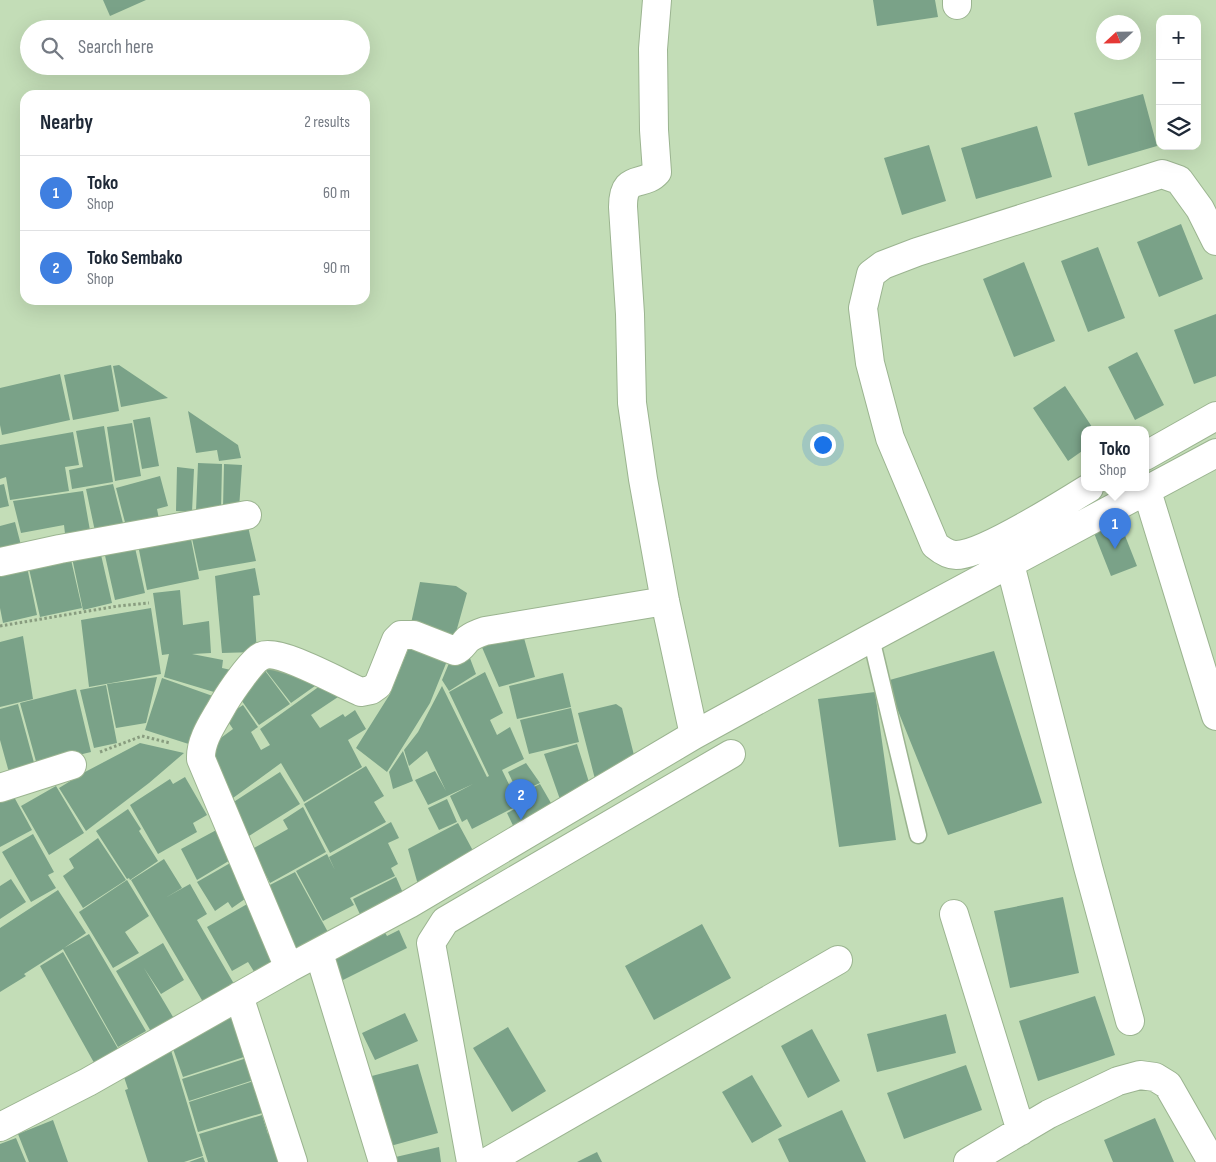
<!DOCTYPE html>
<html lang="en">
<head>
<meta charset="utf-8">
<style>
  :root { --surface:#fff; --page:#f2f2f3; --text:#1f2937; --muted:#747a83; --line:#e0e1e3; --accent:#8e3dac }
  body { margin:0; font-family:"Sofia Sans Condensed",sans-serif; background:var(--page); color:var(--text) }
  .controls { position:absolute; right:15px; top:15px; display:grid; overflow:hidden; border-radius:10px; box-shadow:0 5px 20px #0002 }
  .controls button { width:45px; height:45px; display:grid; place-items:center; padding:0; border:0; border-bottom:1px solid var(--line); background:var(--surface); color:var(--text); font:25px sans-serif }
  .compass { position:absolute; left:1096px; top:15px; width:45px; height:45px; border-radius:50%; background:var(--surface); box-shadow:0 5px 20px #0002; rotate:248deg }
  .you { position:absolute; left:822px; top:444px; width:18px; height:18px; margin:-12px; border:4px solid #fff; border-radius:50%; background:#1a73e8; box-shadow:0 0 0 8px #1a73e833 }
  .badge { display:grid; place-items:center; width:32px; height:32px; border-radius:50%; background:var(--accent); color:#fff; font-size:16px; font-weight:700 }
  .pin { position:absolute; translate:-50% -41px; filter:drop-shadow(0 1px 2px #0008) }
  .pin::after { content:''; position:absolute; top:26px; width:18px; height:15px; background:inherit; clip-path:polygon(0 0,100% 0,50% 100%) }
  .popup { position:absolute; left:1081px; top:426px; width:68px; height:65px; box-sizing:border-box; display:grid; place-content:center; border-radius:10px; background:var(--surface); filter:drop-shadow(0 1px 4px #0005); font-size:16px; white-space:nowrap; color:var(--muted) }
  .popup b { font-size:19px; color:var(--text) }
  .popup::after { content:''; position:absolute; left:50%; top:100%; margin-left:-10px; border:10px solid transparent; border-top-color:var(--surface) }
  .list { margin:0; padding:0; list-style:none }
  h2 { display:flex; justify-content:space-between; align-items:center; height:65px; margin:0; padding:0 20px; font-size:21px }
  h2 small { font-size:16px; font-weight:400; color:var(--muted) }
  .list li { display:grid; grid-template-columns:32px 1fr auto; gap:15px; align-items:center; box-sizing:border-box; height:75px; padding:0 20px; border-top:1px solid var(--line) }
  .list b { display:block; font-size:19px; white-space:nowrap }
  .list p { margin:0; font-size:16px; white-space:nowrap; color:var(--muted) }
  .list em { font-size:16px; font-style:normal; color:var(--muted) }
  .icon { flex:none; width:28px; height:28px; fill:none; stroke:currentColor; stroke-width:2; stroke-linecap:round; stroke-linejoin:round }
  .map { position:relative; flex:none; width:1216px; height:1162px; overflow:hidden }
  .search { position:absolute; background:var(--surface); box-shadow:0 5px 20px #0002; left:20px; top:20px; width:350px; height:55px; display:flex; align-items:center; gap:12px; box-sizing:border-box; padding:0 18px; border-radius:28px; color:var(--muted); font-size:19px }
  .panel { position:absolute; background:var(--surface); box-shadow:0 5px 20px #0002; left:20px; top:90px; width:350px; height:215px; border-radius:15px }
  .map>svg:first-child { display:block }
  .building { fill:#7aa288 }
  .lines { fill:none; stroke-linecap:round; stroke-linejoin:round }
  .lane-casing { stroke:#9bb490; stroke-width:19 }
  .street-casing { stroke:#9bb490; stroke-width:30 }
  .path { stroke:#889c7f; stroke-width:3; stroke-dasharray:2.5 2.5; stroke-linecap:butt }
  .lane { stroke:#fff; stroke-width:16 }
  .street { stroke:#fff; stroke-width:28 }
</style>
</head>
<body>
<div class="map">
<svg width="1216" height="1162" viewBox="0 0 1216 1162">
  <rect width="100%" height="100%" fill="#c3ddb7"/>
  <path class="building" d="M103,0h43l-36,16z
    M873,0h62l3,17 -61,9z
    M1143,94l14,52 -69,20 -14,-53z
    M1037,126l15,51 -76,22 -15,-51z
    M929,145l17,56 -44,14 -18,-57z
    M1181,224l22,55 -44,18 -22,-55z
    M1098,247l27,71 -37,14 -27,-71z
    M1024,262l31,79 -41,16 -31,-78z
    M1216,314v62l-22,8 -20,-54z
    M1137,352l27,53 -29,15 -27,-53z
    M111,365l8,46 -46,9 -9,-45z
    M119,365l49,33 -47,9 -8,-41z
    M60,374l10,46 -68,15 -2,-10v-37z
    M1065,386l29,44h-9v19l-17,12 -35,-53z
    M188,411l50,34 3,13 -22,3 -2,-11 -21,3z
    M150,417l9,49 -17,3 -9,-49z
    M132,423l9,53 -26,5 -8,-54z
    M104,426l9,56 -41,7 -3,-19 14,-3 -7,-36z
    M73,432l6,33 -14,2 4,24 -59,9 -4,-23 -6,2v-34z
    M198,463l24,1 -1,48 -25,-1z
    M224,464l18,1 -3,44 -16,-1z
    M177,467l17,2 -2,43 -16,-1z
    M160,476l8,30 -11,3 3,15 -33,6 -11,-42z
    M4,484l5,22 -9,2v-23z
    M113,484l12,47 -29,5 -10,-47z
    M83,491l8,45 -25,6 -2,-17 -43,8 -8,-32z
    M246,518l10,43 -57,10 -9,-42z
    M15,522l7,27 -22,5v-28z
    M1120,523l17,43 -26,10 -17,-43z
    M189,529l10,50 -52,11 -10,-50z
    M134,543l11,50 -30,7 -11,-49z
    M99,546l13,57 -29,7 -12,-57z
    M69,551l13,57 -42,9 -13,-57z
    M26,562l11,53 -34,8 -3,-15v-41z
    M255,568l5,27 -7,1 4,56 -35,1 -7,-77z
    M420,582l36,4 11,7 -14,50 -43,-15z
    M180,590l3,35 26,-4 2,32 -19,1 31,6 -1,8 9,2 -7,25 -60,-18 5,-23 -7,1 -9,-62z
    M151,608l10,66 -72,13 -8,-67z
    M23,636l10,63 -33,8v-65z
    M478,638h46l11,39 -36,10z
    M409,647l40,9 -19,47 -43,69 -31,-24 34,-54z
    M994,651l48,152 -94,32 -62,-154z
    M468,653l8,21 -27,17 -7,-11 10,-24z
    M263,667l59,14 -31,22z
    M263,668l27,36 -31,21 -25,-35z
    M485,672l18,41 -13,7 7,15 13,-8 14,32 -22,11 17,35 -47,24 -5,-10 -5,3 -12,-26 23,-12 -45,21 -13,-25 20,-9 11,20 -19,-40 -18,15 -5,-16 14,-18 24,-46 45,91 2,-1 -40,-84z
    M563,673l8,34 -54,12 -8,-33z
    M157,677l-11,46 -30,5 -9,-44z
    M162,678l62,22 -26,47 -53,-17z
    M324,683l20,10 -33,22 9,13 23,-14 2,3 10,-7 11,19 -18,11 14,27 -58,35 -23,-39 -48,35 -30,-47 30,-22 -8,-12 18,-12 15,22 -7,5 10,18 9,-5 -10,-16z
    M106,685l11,58 -23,5 -14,-58z
    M76,689l15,63 -54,13 -17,-62z
    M875,692l21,148 -57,7 -21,-148z
    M18,704l18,66 -26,6 -10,-36v-31z
    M616,704l6,4 14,55 -41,16 -17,-66z
    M571,708l8,34 -50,12 -9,-34z
    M140,743l44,10 -35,30 -63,48 -27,-43 26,-16z
    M577,744l16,51 -31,10 -18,-51z
    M403,751l10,30 -20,8 -4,-17z
    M526,763l14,20 -22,10 -10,-21z
    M366,766l18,30 -10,6 12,20 -56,31 -26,-49z
    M280,772l20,32 -51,32 -20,-31z
    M185,777l22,38 -14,8 4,9 -39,22 -28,-49 40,-26 3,5z
    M540,784l15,26 -37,26 -11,-23 17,-9 -5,-10z
    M56,786l28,47 -35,22 -28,-49z
    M13,795l19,35 -32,17v-46z
    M447,799l10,23 -18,8 -11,-22z
    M303,807l23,45 -56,31 -18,-34 36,-20 -5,-9z
    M128,809l13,20 -2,2 19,30 -28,19 -1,-2 -2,1 -31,-48z
    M391,822l8,16 -11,5 10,21 -7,4 4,8 -45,22 4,7 -31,16 -27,-50 31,-17 8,16 -6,-13z
    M458,823l20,37 -58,32 -12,-43z
    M222,827l15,29 -40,24 -16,-31z
    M33,834l21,38 -6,3 8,13 -25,14 -29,-50z
    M98,838l28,42 -43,28 -20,-32 11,-8 -5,-9z
    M164,859l18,29 -17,10 25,-14 17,30 -10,6 40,69 -31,18 -75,-127z
    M232,862l20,32 -20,14 -4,-6 -13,9 -18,-29z
    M295,872l34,62 -38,20 -25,-67z
    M396,877l10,23 -43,21 -10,-22z
    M11,879l15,23 -26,17v-33z
    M127,880l22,36 -24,16 14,21 -26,15 -34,-56z
    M58,890l28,43 -22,15 25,-14 57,97 -28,16 -55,-98 -39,25 2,2 -26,16v-64z
    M1063,897l16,76 -69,15 -16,-77z
    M249,903l35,58 -26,17 -10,-16 -16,9 -25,-44z
    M702,924l29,54 -77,42 -29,-54z
    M383,929l4,7 12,-6 8,18 -70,35 -12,-22z
    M163,943l21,37 -23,14 -17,-26 32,54 -23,13 -37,-64z
    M63,952l58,102 -24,14 -57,-102z
    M1095,996l20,59 -77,26 -19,-60z
    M238,1010l12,45 -67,22 -11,-31z
    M405,1013l13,28 -43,19 -13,-27z
    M946,1014l10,39 -79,19 -10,-38z
    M508,1027l38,64 -34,21 -39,-64z
    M812,1029l28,52 -32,17 -27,-52z
    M170,1047l33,109 -19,6h-36l-23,-72 3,-1 -5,-15z
    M253,1056l7,22 -71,23 -7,-22z
    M418,1064l20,69 -55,15 -19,-70z
    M966,1065l16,45 -78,29 -17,-46z
    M752,1075l30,51 -30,17 -30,-51z
    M260,1079l9,32 -71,21 -9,-30z
    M842,1110l24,52h-77l-11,-23z
    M262,1115l6,19 9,-3 3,31h-72l-9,-28z
    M1155,1118l19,44h-61l-9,-22z
    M53,1120l15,42h-39l-11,-28z
    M16,1138l10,24h-26v-18z
    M439,1147l2,15h-53l-1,-3z
    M597,1152l5,10h-25z
    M203,1157l2,5h-16z"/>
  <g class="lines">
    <defs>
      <path id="lane" d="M871,638l47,197"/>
      <path id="street" d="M657,0l-4,49 1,81 3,42c-14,16 -34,0 -34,35l7,107 2,89 11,76 22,122 29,134
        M957,0v5
        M1145,456l71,-40
        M1089,488c-27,16 -105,67 -133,67 -7,0 -15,-5 -21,-10l-45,-107 -20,-75 -7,-55 8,-34 12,-9 34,-13 245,-78 17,6 21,29 16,32
        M1147,491l69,225
        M0,562l60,-13 187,-34
        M1010,564l78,303 42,154
        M0,788l72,-23
        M954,914l67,217
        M319,953l64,209
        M289,968l-88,-209c-1,-20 14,-39 23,-56 6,-10 28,-43 38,-47 16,-8 80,28 99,36l10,-2 7,-5 18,-45 5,-5h13l41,16c7,-3 8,-7 13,-12 5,-4 11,-6 17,-8l180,-30
        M239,996l54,166
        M0,1127l88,-45 201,-114 120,-64 285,-169 177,-97 345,-185
        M471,1162l-40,-219 14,-22 286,-167
        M487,1162l351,-202
        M968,1162l81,-48 69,-33 22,-6 15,2 13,8 44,77"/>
    </defs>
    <use href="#lane" class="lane-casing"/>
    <use href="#street" class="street-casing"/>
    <path class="path" d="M0,626l118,-20 31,-3
      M100,752l42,-16 28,7"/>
    <use href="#lane" class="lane"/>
    <use href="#street" class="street"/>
  </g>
</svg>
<div class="controls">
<button>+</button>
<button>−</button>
<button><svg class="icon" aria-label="layers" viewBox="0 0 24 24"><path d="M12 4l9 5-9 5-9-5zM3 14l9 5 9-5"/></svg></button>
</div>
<svg class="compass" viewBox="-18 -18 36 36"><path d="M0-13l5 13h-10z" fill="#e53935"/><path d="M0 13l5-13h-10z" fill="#747a83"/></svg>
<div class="you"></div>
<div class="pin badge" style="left:1115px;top:549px;background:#3f7fe0">1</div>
<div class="popup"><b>Toko</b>Shop</div>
<div class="pin badge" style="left:521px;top:820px;background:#3f7fe0">2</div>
<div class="search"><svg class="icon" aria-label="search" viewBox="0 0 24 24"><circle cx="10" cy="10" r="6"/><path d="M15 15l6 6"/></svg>Search here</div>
<section class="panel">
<h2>Nearby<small>2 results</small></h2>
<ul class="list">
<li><span class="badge" style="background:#3f7fe0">1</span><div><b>Toko</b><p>Shop</p></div><em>60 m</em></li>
<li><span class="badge" style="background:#3f7fe0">2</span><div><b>Toko Sembako</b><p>Shop</p></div><em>90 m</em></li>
</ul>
</section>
</div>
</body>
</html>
